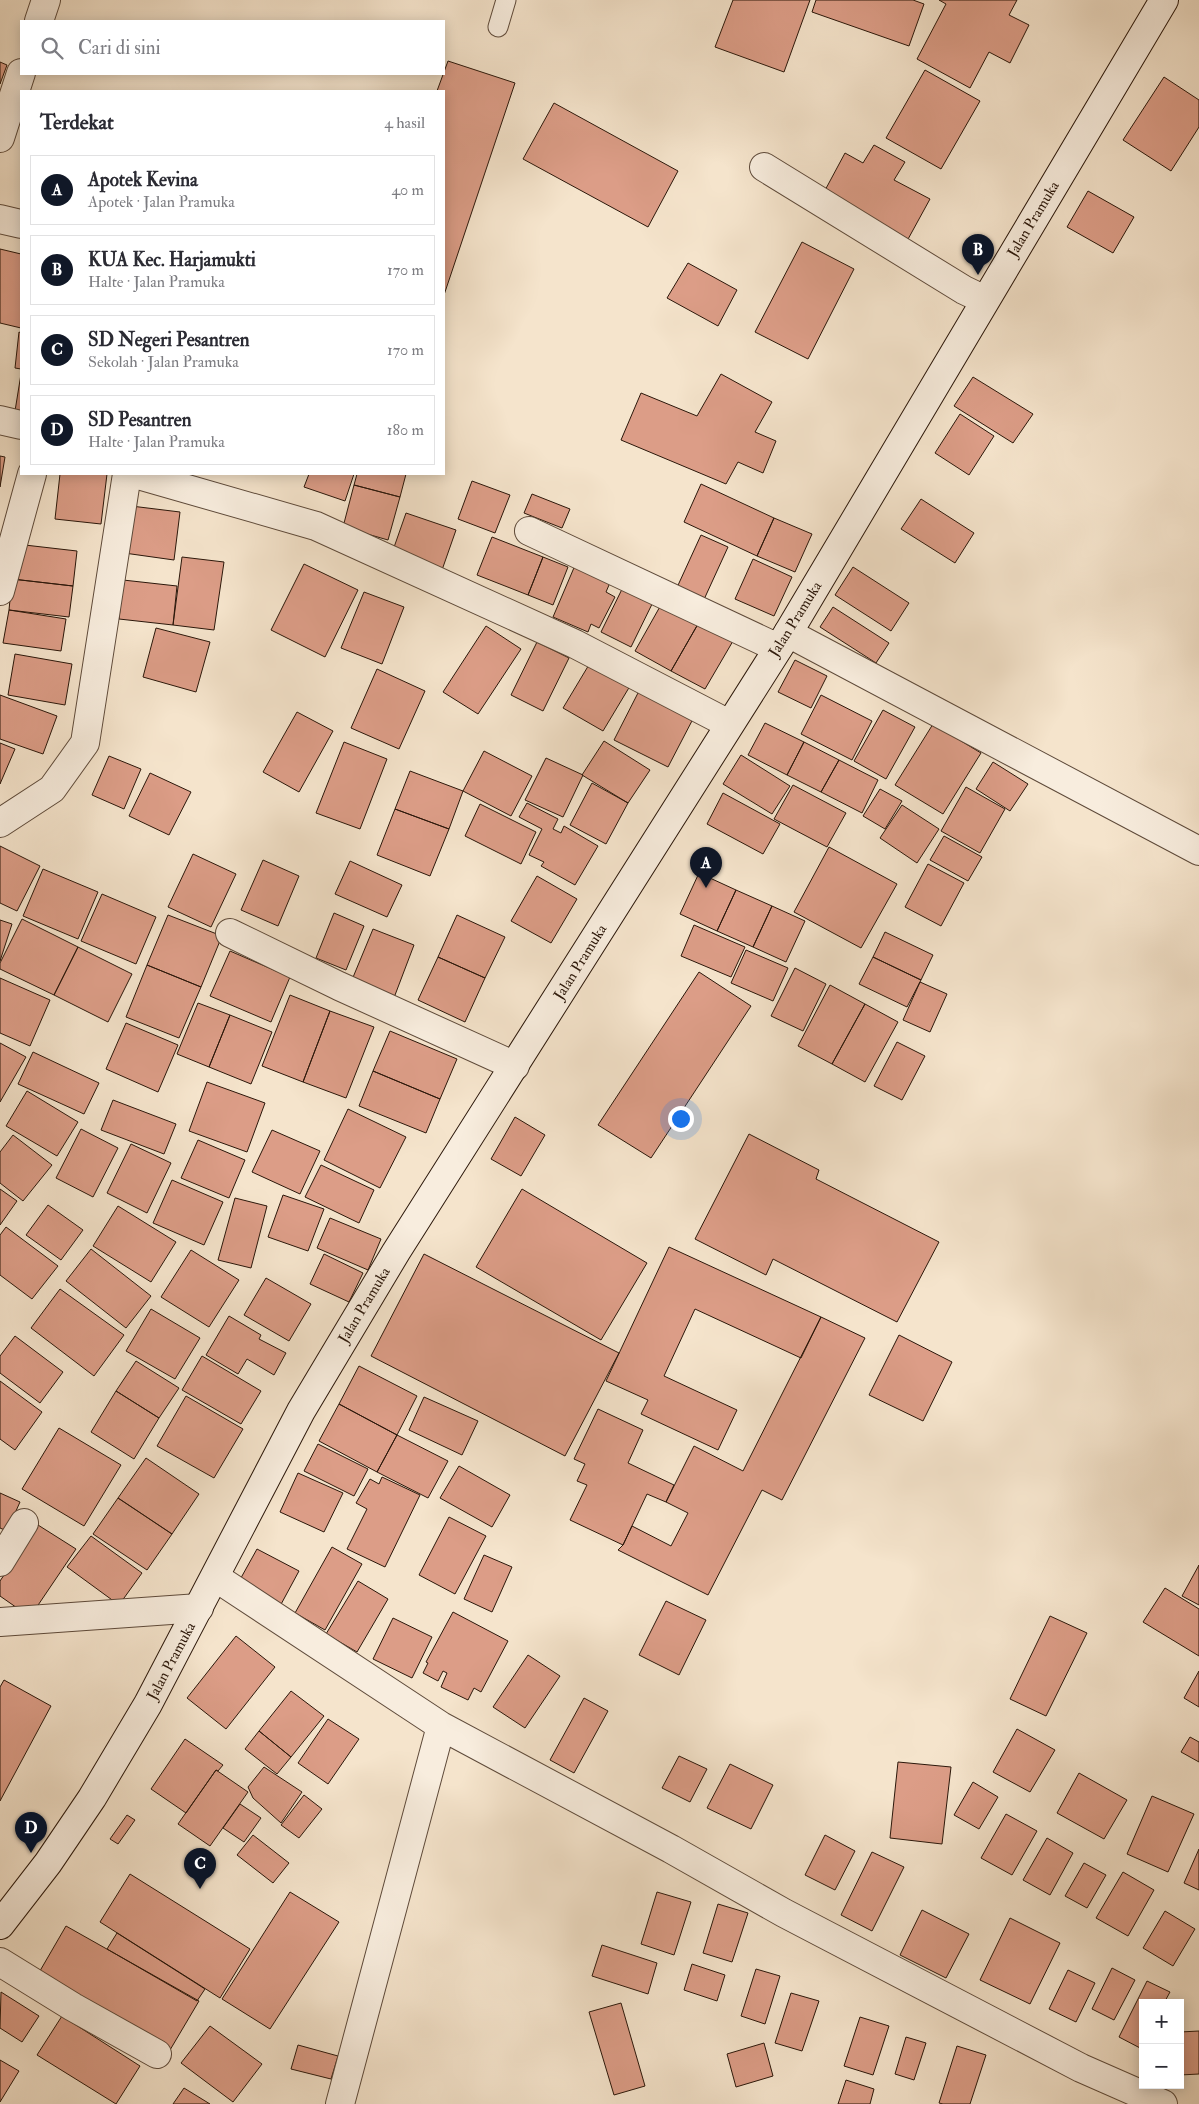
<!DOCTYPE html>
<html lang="id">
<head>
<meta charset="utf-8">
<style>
  :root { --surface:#fff; --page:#f7f7f7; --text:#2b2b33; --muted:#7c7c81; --line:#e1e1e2; --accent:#111827 }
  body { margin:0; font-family:"IM FELL Double Pica",serif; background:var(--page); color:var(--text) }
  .controls { position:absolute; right:15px; bottom:15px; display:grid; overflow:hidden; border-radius:0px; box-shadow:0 2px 12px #0003 }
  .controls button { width:45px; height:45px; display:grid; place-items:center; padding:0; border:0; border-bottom:1px solid var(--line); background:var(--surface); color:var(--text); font:25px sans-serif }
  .you { position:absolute; left:680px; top:1118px; width:18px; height:18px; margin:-12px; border:4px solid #fff; border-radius:50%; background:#1a73e8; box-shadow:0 0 0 8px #1a73e833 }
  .badge { display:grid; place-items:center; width:32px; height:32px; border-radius:50%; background:var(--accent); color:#fff; font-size:16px; font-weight:700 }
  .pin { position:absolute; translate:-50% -41px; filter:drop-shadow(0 1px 2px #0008) }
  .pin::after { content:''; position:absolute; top:26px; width:18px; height:15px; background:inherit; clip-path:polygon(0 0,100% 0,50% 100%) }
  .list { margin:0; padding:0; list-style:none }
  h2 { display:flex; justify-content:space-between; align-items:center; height:65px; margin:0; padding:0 20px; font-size:21px }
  h2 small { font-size:16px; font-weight:400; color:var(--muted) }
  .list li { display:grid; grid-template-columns:32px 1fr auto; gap:15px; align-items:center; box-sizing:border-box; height:70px; margin:0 10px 10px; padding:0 10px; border:1px solid var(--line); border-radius:0px }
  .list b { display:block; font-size:19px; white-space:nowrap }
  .list p { margin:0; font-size:16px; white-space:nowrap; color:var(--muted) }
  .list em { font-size:16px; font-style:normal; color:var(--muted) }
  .icon { flex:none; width:28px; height:28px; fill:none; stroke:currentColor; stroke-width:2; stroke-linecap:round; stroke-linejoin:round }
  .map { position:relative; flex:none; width:1199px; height:2104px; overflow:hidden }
  .search { position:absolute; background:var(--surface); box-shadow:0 2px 12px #0003; left:20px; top:20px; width:425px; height:55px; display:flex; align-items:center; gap:12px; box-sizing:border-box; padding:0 18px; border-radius:0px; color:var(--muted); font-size:19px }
  .panel { position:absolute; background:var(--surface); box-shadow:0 2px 12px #0003; left:20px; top:90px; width:425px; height:385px; border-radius:0px }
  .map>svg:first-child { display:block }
  .building { fill:#dc9d87; stroke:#2b170a }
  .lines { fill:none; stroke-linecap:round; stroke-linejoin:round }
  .lane-casing { stroke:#5e4a3a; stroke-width:21 }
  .street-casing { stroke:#5e4a3a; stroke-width:30 }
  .secondary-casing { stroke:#2b170a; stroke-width:30 }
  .lane { stroke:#f8edde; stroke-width:19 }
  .street { stroke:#f8edde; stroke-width:28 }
  .secondary { stroke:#f8edde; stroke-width:28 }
  .labels { text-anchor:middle; stroke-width:5; stroke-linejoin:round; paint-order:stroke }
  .street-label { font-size:15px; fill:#2b170a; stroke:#f8edde }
</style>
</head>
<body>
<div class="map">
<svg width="1199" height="2104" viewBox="0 0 1199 2104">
  <rect width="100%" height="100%" fill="#f5e4cc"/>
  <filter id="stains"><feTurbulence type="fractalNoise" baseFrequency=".004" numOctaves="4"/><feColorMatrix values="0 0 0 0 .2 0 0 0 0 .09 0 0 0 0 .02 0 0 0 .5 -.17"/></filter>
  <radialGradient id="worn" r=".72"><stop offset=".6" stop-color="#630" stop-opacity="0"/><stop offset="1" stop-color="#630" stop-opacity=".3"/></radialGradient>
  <path class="building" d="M733,0h77l-26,72 -69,-25z
    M816,0h97l11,4 -15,42 -97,-34z
    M939,0h78l-8,15 20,10 -19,38 -21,-11 -19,36 -53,-29 29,-55z
    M448,61l67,22 -71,212v-204h-7z
    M0,62l7,3 -7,19z
    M925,70l55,31 -39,68 -55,-31z
    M1164,77l35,23v27l-28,44 -48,-31z
    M554,103l124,68 -30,56 -125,-68z
    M874,145l31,17 -11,18 36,19 -23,42 -84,-47 22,-41 18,10z
    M1088,191l46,26 -21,36 -46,-26z
    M802,242l52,27 -46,90 -53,-27z
    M0,249l21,5v74l-21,-5z
    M688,263l49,27 -19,36 -51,-28z
    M19,332l2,1v36l-6,-1z
    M21,374v38l-6,-1z
    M721,374l51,28 -17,30 21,9 -13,32 -25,-11 -12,22 -105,-44 20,-47 56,23z
    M973,377l60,37 -20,29 -59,-37z
    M960,414l34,22 -25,39 -34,-22z
    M0,456l5,1 -5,30z
    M60,474h47l-6,50 -46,-5z
    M309,474h45l-9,27 -41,-14z
    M357,474h49l-6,23 -46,-12z
    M472,481l38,14 -15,38 -37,-14z
    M701,484l73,34 -17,38 -73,-34z
    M354,485l46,12 -12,43 -45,-13z
    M532,494l38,15 -8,19 -38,-15z
    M921,499l53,34 -19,30 -54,-34z
    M123,505l57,7 -6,48 -57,-8z
    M406,513l50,17 -14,40 -50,-17z
    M774,518l38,16 -17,38 -38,-16z
    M701,535l27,12 -27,59 -27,-12z
    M492,537l51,20 -15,38 -51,-20z
    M16,544l61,7 -4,35 -61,-7z
    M182,557l42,5 -10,68 -41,-5z
    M543,557l25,10 -15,38 -25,-10z
    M753,559l39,18 -18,39 -39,-17z
    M576,563l36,15 -6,14 9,5 -16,31 -8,-4 -3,8 -35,-15z
    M304,564l54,26 -33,67 -54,-27z
    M853,567l56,36 -18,28 -56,-36z
    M12,579l61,7 -4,31 -60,-7z
    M123,580l54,6 -4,39 -54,-6z
    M626,581l30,15 -25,51 -30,-15z
    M364,592l40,15 -22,57 -41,-16z
    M662,603l36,21 -27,47 -36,-20z
    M833,607l56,36 -13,20 -56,-36z
    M9,610l57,9 -5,32 -58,-8z
    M698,624l35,17 -28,48 -34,-18z
    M486,626l35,23 -43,65 -35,-22z
    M156,628l54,14 -14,50 -53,-15z
    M537,642l32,16 -26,53 -32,-16z
    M15,654l57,10 -7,41 -57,-10z
    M795,660l32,16 -16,32 -33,-16z
    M590,663l40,23 -27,45 -40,-23z
    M377,669l48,22 -26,58 -48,-21z
    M640,689l54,28 -26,50 -54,-27z
    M0,695l57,21 -14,38 -43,-15z
    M821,695l51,26 -20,39 -51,-26z
    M883,710l32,17 -29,52 -32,-18z
    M297,712l36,19 -34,61 -36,-20z
    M765,723l39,19 -17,33 -39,-20z
    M933,724l48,29 -38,61 -48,-29z
    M604,741l46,29 -22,33 -46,-28z
    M344,742l43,17 -27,70 -44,-16z
    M804,742l35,18 -18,32 -34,-17z
    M0,743l15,6 -15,35z
    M484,751l48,25 -21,40 -48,-25z
    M741,755l49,31 -18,28 -49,-30z
    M109,756l32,13 -17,40 -32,-14z
    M546,758l37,17 -20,42 -38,-17z
    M839,760l39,20 -16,33 -41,-21z
    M993,762l35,22 -18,27 -34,-22z
    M410,771l53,20 -14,38 -54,-20z
    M150,773l41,19 -22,43 -40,-19z
    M592,783l36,20 -22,41 -36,-19z
    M793,785l53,28 -19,34 -53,-28z
    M966,787l39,22 -25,44 -39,-22z
    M880,789l22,12 -17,28 -22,-13z
    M723,793l57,31 -17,30 -56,-30z
    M527,803l31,16 -5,10 8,4 3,-7 34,20 -23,39 -34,-19 3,-4 -15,-7 13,-26 -23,-12z
    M480,804l56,28 -15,32 -56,-28z
    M902,805l37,24 -22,34 -37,-25z
    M395,809l54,20 -19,47 -53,-21z
    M944,836l38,21 -14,24 -38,-21z
    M0,846l40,20 -23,45 -17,-8z
    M829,847l68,37 -36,64 -67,-36z
    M193,854l43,20 -25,53 -43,-20z
    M263,860l36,16 -21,50 -37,-16z
    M350,861l52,24 -15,32 -52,-23z
    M928,864l36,19 -23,43 -36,-19z
    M43,869l55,23 -20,47 -55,-23z
    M699,873l37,17 -19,41 -37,-17z
    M537,876l40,23 -26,44 -40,-22z
    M736,890l36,16 -19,41 -36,-16z
    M102,894l54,23 -20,47 -55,-23z
    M772,906l33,15 -19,41 -33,-15z
    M334,913l30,13 -18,44 -30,-12z
    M168,915l54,21 -21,51 -54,-22z
    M457,915l48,22 -20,41 -47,-21z
    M22,919l56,28 -24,48 -54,-26v-6z
    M0,920l12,4 -12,37z
    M694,925l51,22 -14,30 -50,-21z
    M373,929l41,16 -22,58 -43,-16z
    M885,932l48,23 -12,25 -48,-23z
    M78,947l54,27 -24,48 -54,-27z
    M746,950l42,18 -15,33 -42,-18z
    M230,951l60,26 -19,45 -61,-26z
    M438,957l47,21 -20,44 -47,-22z
    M873,957l48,23 -14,27 -48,-23z
    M147,965l54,22 -22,51 -53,-21z
    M795,968l31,16 -23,47 -32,-15z
    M699,972l52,34 -100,152 -53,-33z
    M0,978l50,22 -20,46 -30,-13z
    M920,982l27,12 -17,38 -27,-12z
    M830,985l35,19 -33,60 -34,-18z
    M290,995l40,16 -27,71 -41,-16z
    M198,1003l32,12 -21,52 -32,-13z
    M865,1004l33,18 -33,60 -33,-18z
    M330,1011l44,16 -28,71 -43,-16z
    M230,1015l42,17 -21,52 -42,-17z
    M126,1023l52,22 -20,47 -52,-23z
    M390,1031l67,28 -17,40 -67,-28z
    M897,1042l28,14 -23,44 -28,-14z
    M0,1043l26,14 -26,45z
    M33,1052l66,31 -15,31 -66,-30z
    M373,1071l67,28 -14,34 -67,-27z
    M207,1082l58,21 -18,49 -58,-21z
    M27,1091l51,31 -21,34 -51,-30z
    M113,1100l63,24 -12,30 -63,-24z
    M348,1109l58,28 -26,51 -56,-28z
    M515,1117l30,18 -24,41 -30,-17z
    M81,1129l37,19 -25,49 -37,-19z
    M272,1130l48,21 -20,43 -48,-22z
    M749,1134l70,36 -3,9 123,63 -42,80 -124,-63 -7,16 -71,-36z
    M13,1135l39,30 -29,36 -23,-18v-31z
    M198,1140l47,20 -16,38 -48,-20z
    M131,1144l40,19 -24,50 -40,-20z
    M321,1165l53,25 -15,33 -54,-26z
    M172,1180l51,22 -19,43 -51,-22z
    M0,1189l17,12 -17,24z
    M522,1189l125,74 -46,77 -125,-73z
    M283,1195l41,14 -16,42 -40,-14z
    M235,1198l32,8 -16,62 -33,-8z
    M48,1205l35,25 -22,30 -35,-25z
    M118,1206l58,36 -25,40 -58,-36z
    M330,1218l51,21 -13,31 -51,-22z
    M6,1227l52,39 -26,33 -32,-24v-40z
    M669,1247l152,70 -20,41 -106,-49 -31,67 73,34 -19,40 -77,-36 7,-14 -42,-19z
    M91,1249l60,47 -25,32 -60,-47z
    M191,1250l48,30 -30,47 -48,-30z
    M324,1254l39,19 -14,29 -39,-18z
    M424,1254l195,99 -54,103 -194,-100z
    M266,1278l45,26 -22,37 -45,-26z
    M60,1289l64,46 -30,41 -63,-48z
    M151,1309l49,29 -25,41 -49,-28z
    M229,1316l32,19 -2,4 27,14 -12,22 -27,-16 -9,15 -32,-19z
    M821,1317l44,21 -83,162 -20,-10 -54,105 -90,-45 5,-5 9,-19 39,20 17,-33 -22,-11 28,-56 49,25z
    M899,1335l53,27 -29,59 -54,-26z
    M15,1336l48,36 -23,31 -40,-30v-17z
    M202,1356l59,35 -20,33 -59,-34z
    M136,1361l43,27 -20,30 -43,-27z
    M359,1366l58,30 -20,39 -58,-31z
    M0,1381l42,31 -27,38 -15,-11z
    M116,1391l43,27 -25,41 -43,-27z
    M186,1396l57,33 -29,49 -57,-32z
    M424,1397l54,24 -16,34 -53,-25z
    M339,1404l58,31 -20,37 -58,-31z
    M598,1409l45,21 -15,33 46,22 -8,17 -19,-8 -24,51 -53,-25 17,-35 -10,-4 8,-17 -11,-5z
    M59,1428l62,37 -37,61 -62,-37z
    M397,1435l51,26 -20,37 -51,-26z
    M318,1444l50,25 -14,27 -50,-25z
    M146,1458l53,36 -27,40 -54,-36z
    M459,1466l51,29 -18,32 -52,-29z
    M298,1473l45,20 -19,39 -44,-20z
    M382,1477l38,18 -35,72 -38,-18 20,-40 -11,-6 14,-24 9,5z
    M0,1493l20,9 -13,29 -7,-3z
    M118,1498l54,36 -25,36 -54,-36z
    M449,1517l37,19 -31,58 -36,-19z
    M38,1525l38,24 -46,68 -30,-21v-15z
    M91,1536l51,37 -23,32 -52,-38z
    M332,1547l30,17 -37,66 -30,-17z
    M257,1549l42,22 -20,37 -42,-23z
    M484,1555l28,12 -20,45 -28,-13z
    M1199,1565v40l-17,-9z
    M358,1581l30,18 -31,53 -31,-18z
    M1165,1588l34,21v47l-56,-34z
    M666,1601l40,19 -27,55 -40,-20z
    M453,1612l55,29 -27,51 -7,-4 -6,12 -27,-13 6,-14 -4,-2 -5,10 -15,-8 5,-10 -2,-1z
    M1050,1616l37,17 -41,83 -36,-17z
    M393,1618l39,19 -20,41 -39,-19z
    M236,1636l39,31 -49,62 -39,-31z
    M528,1655l32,21 -35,52 -32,-21z
    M1199,1671v36l-15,-9z
    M4,1680l47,26 -51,95v-114z
    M291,1691l33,25 -33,41 -32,-26z
    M584,1698l24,13 -34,62 -24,-13z
    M328,1719l31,20 -31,45 -30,-21z
    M1017,1729l38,21 -25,42 -37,-20z
    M259,1731l32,26 -14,17 -32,-25z
    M1190,1737l9,5v20l-18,-10z
    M185,1739l38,26 -5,6 -2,-1 -30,43 -35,-24z
    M679,1756l28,13 -17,33 -28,-14z
    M898,1762l53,5 -9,77 -52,-6z
    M730,1764l43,21 -22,44 -44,-21z
    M264,1767l38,25 -21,31 -28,-25 -5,-11z
    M216,1770l32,22 -38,54 -32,-22z
    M1079,1773l48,27 -23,39 -47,-26z
    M973,1782l25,15 -19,32 -25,-14z
    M304,1795l18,14 -23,29 -18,-13z
    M1152,1796l42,18 -26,58 -41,-18z
    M240,1804l21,14 -17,24 -21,-14z
    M1006,1814l31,17 -25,44 -31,-17z
    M127,1815l8,5 -17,24 -8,-5z
    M253,1835l36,28 -16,20 -36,-28z
    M825,1835l30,16 -20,39 -30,-15z
    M1047,1838l26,15 -23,42 -27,-15z
    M1199,1849v41l-15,-7z
    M872,1852l32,15 -32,64 -31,-16z
    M1084,1863l22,12 -19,33 -22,-12z
    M1123,1872l31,18 -26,46 -32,-18z
    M130,1874l120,75 -30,49 -120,-76z
    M290,1892l49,30 -69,107 -48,-30z
    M657,1892l34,10 -17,53 -33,-11z
    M718,1904l30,9 -16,49 -29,-9z
    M922,1910l47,24 -23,44 -46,-23z
    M1165,1911l30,18 -22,37 -30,-18z
    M1010,1918l50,25 -30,61 -50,-24z
    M66,1926l133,75 -29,49 -133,-74z
    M117,1933l88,56 -8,12 -90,-52z
    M602,1945l55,18 -9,31 -56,-18z
    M692,1964l33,11 -8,26 -33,-11z
    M1112,1968l23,12 -21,40 -22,-11z
    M756,1969l24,7 -15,48 -24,-8z
    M1068,1970l27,13 -19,39 -27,-13z
    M1147,1981l23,11 -6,11h-21l-1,46 -23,-12z
    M1,1992l38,24 -17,26 -22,-14z
    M791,1993l28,8 -17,50 -27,-8z
    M621,2003l24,83 -31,9 -25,-83z
    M62,2016l78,50 -24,38 -79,-49z
    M860,2017l29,9 -16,49 -29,-9z
    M210,2026l52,38 -29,38 -52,-39z
    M1199,2031v43l-19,1v-43z
    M906,2037l20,6 -12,37 -19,-6z
    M764,2043l9,33 -37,11 -9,-33z
    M298,2045l40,11 -7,23 -40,-10z
    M957,2046l29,9 -16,49h-27l-4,-1z
    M0,2060l19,11 -19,31z
    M846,2080l28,9 -4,15h-32z
    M184,2088l26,16h-37z"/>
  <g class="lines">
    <defs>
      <path id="lane" d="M498,27l8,-27"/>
      <path id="street" d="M39,21l7,-21
        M0,138l21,-65
        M764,167l200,123 21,10
        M0,219l21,5
        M0,420l21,5
        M135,474l181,52 259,118 154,80
        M529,531l249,117
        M0,591l32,-117
        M788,633l411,218
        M0,823l52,-34 33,-46 42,-269
        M230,933l109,53 176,80
        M0,1562l24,-39
        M215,1577l226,149 230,123 113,64 297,155 82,36
        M0,1622l199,-14
        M0,1962l73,45 84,47
        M340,2104l101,-378"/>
      <path id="secondary" d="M0,1925l48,-62 44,-65 56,-94 153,-293 95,-159 392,-619 376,-633"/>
    </defs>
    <use href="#lane" class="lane-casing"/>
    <use href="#street" class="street-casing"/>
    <use href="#secondary" class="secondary-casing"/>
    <use href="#lane" class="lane"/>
    <use href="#street" class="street"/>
    <use href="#secondary" class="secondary"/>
  </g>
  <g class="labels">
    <g class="street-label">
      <text transform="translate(1033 219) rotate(-59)" y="5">Jalan Pramuka</text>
      <text transform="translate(795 619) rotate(-58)" y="5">Jalan Pramuka</text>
      <text transform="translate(580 962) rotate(-58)" y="5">Jalan Pramuka</text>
      <text transform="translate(364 1305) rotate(-59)" y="5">Jalan Pramuka</text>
      <text transform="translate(171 1661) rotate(-62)" y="5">Jalan Pramuka</text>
    </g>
  </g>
  <rect width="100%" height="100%" filter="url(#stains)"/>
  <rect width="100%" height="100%" fill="url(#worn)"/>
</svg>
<div class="controls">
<button>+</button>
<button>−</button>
</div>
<div class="you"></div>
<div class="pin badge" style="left:706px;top:888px">A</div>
<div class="pin badge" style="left:978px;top:275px">B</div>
<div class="pin badge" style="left:200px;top:1889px">C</div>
<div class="pin badge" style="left:31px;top:1853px">D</div>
<div class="search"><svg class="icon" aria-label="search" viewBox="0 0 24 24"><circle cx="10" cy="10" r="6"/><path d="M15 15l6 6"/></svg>Cari di sini</div>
<section class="panel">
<h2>Terdekat<small>4 hasil</small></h2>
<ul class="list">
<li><span class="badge">A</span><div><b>Apotek Kevina</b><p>Apotek · Jalan Pramuka</p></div><em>40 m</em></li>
<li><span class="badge">B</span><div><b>KUA Kec. Harjamukti</b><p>Halte · Jalan Pramuka</p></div><em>170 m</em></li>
<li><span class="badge">C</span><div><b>SD Negeri Pesantren</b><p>Sekolah · Jalan Pramuka</p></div><em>170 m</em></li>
<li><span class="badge">D</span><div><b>SD Pesantren</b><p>Halte · Jalan Pramuka</p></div><em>180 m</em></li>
</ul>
</section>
</div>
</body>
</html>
